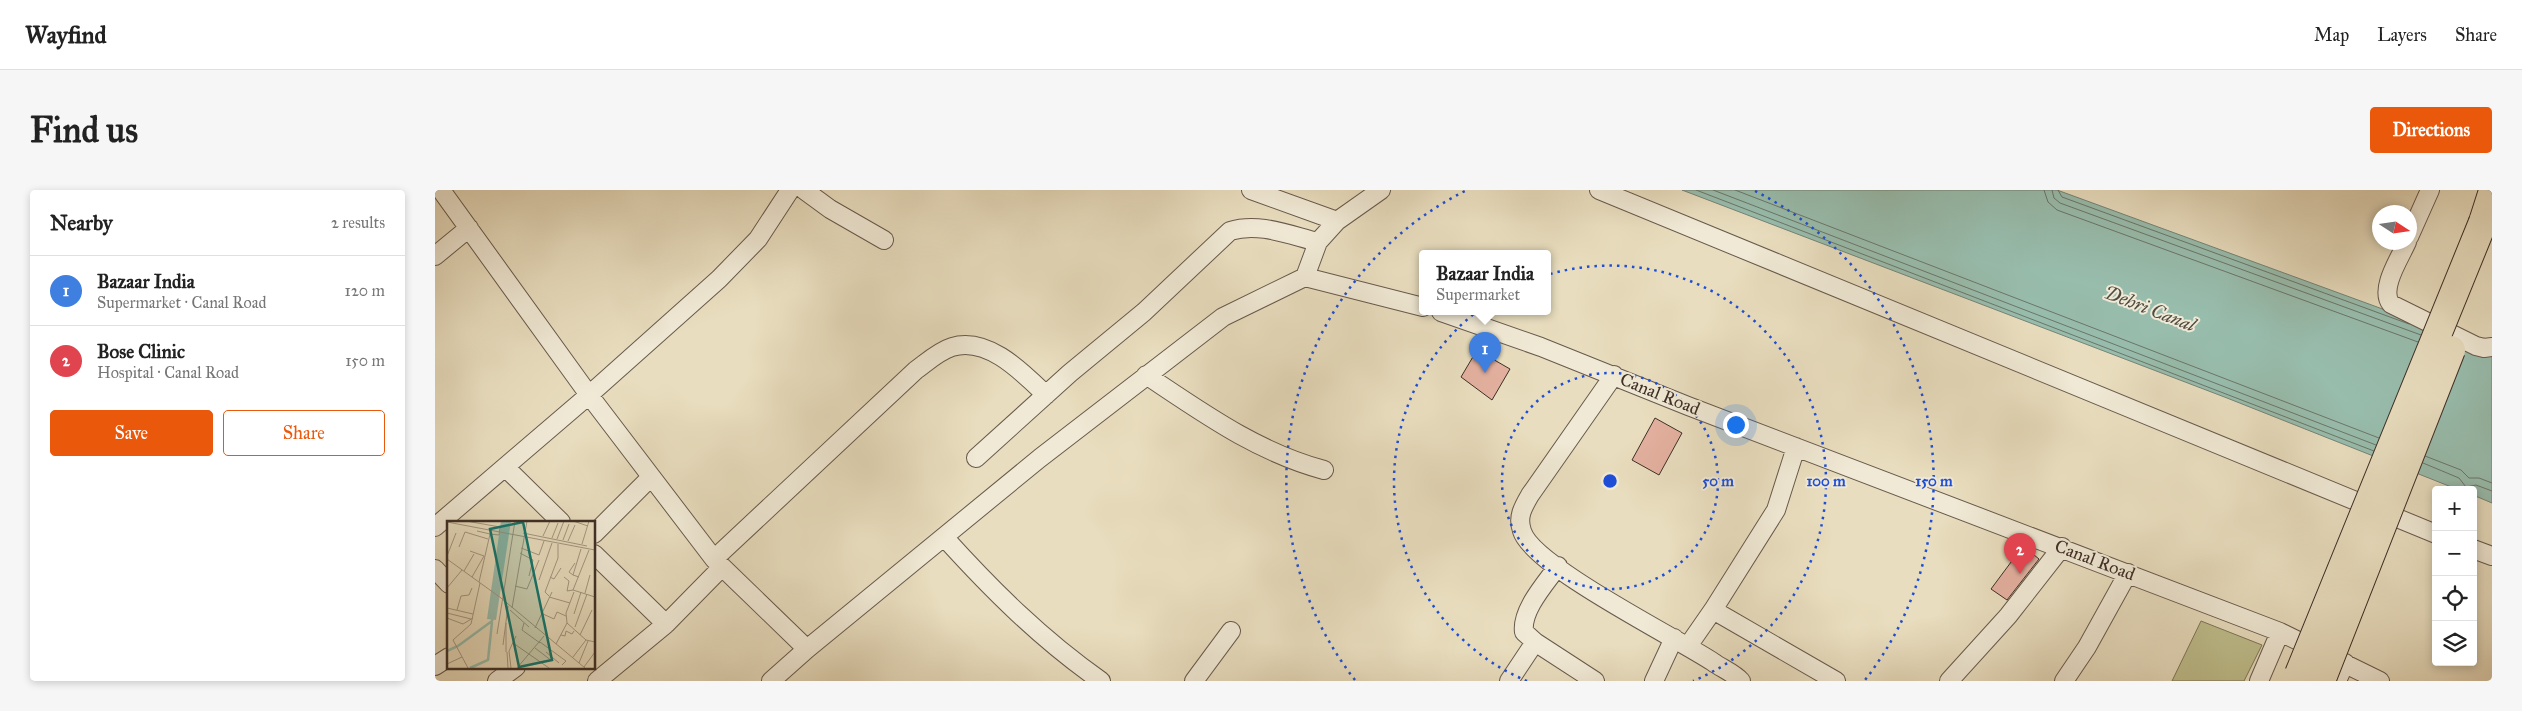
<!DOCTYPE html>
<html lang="en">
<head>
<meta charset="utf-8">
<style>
  :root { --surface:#fff; --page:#f6f6f6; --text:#222; --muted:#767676; --line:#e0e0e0; --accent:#ea580c }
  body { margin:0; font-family:"IM FELL Great Primer",serif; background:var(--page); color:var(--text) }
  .controls { position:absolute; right:15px; bottom:15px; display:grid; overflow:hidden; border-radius:5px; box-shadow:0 2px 8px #0003 }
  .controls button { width:45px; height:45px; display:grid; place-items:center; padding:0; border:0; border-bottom:1px solid var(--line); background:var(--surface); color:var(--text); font:25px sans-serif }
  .compass { position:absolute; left:1937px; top:15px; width:45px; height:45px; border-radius:50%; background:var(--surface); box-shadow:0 2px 8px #0003; rotate:102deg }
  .you { position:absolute; left:1300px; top:234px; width:18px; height:18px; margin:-12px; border:4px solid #fff; border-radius:50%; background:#1a73e8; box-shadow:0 0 0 8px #1a73e833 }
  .badge { display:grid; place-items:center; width:32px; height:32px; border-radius:50%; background:var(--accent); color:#fff; font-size:16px; font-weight:700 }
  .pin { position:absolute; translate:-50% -41px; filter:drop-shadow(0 1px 2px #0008) }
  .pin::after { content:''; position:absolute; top:26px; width:18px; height:15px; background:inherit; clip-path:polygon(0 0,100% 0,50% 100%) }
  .popup { position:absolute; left:984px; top:60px; width:132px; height:65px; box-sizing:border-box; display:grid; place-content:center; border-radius:5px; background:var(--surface); filter:drop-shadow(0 1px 4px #0005); font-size:16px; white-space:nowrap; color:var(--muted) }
  .popup b { font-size:19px; color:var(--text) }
  .popup::after { content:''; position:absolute; left:50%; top:100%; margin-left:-10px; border:10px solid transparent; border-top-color:var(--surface) }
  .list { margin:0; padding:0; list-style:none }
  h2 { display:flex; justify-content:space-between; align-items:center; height:65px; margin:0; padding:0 20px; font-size:21px }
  h2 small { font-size:16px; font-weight:400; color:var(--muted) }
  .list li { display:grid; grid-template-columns:32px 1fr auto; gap:15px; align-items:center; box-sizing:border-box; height:70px; padding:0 20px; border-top:1px solid var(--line) }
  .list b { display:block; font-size:19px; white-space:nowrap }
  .list p { margin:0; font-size:16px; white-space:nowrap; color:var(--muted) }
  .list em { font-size:16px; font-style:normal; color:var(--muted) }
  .actions { display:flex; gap:10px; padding:15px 20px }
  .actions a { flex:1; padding:11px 0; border:1px solid var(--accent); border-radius:5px; text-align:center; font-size:18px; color:var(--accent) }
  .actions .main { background:var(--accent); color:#fff }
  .icon { flex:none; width:28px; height:28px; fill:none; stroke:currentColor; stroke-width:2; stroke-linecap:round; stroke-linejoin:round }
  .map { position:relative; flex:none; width:2057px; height:491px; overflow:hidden; border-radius:5px }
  header { display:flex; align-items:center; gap:30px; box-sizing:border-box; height:70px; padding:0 25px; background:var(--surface); border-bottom:1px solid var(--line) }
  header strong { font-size:24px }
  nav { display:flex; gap:28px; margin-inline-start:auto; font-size:18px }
  .intro { display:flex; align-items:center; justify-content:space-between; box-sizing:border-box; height:120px; padding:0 30px }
  h1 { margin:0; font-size:35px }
  .button { padding:12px 22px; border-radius:5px; background:var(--accent); color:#fff; font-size:18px; font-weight:700 }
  main { display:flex; gap:30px; padding:0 30px }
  aside { flex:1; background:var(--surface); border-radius:5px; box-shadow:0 2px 8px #0003 }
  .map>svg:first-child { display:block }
  .green { fill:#bebe8c; stroke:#7e765a }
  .water { fill:#98bdad; stroke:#748477 }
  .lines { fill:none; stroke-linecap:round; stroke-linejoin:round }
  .shore { stroke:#6b766a; stroke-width:1 }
  .building { fill:#e3b09f; stroke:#3e2f27 }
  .minor-casing { stroke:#685a4d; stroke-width:20 }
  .trunk-casing { stroke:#3e2f27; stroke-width:30 }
  .minor { stroke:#f0e9d5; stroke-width:18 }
  .trunk { stroke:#e8ddbe; stroke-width:28 }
  .trunk-bridge-casing { stroke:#3e2f27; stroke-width:30; stroke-linecap:butt }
  .trunk-bridge { stroke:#e8ddbe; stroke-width:28 }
  .ring { fill:none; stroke:#1d4ed8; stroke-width:2.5; stroke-dasharray:2.5 5 }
  .labels { text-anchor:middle; stroke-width:4; stroke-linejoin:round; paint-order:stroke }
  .street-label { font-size:18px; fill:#3e2f27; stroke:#f0e9d5 }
  .water-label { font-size:19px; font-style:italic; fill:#504b42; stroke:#f0e9d5 }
  .inset-river { fill:none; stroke:#98bdad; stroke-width:2.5 }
  .inset-road { fill:none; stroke:#a49782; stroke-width:1 }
  .view { fill:#0f766e; fill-opacity:0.15; stroke:#0f766e; stroke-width:2.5 }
  .inset-edge { fill:none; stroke:#3e2f27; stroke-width:2.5 }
  .centre { fill:#1d4ed8; stroke:#f0e9d5; stroke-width:2.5 }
  .ring-label { font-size:15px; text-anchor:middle; font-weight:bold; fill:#1d4ed8; stroke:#f0e9d5; stroke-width:4; stroke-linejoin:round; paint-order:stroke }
</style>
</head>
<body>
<header>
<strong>Wayfind</strong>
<nav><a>Map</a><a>Layers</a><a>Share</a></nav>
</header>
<div class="intro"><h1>Find us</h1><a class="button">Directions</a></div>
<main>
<aside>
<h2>Nearby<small>2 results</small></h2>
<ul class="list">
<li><span class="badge" style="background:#3f7fe0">1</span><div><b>Bazaar India</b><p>Supermarket · Canal Road</p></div><em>120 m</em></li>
<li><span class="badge" style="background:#e0444e">2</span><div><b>Bose Clinic</b><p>Hospital · Canal Road</p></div><em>150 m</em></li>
</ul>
<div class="actions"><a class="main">Save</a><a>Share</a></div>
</aside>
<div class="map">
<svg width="2057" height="491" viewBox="0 0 2057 491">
  <rect width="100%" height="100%" fill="#e8ddbe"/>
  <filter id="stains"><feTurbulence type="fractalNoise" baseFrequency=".004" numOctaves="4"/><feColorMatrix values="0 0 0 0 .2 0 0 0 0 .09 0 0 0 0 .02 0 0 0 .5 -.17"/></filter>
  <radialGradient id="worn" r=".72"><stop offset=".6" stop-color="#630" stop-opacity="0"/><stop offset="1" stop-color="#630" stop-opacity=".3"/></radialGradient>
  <path class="green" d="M1766,431l61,24 -18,36h-72z"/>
  <path class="water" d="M1247,0h375l435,159v154l-19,-8v-5h-14l-232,-92z"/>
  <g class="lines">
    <path class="shore" d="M1261,0l678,261
      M1278,0l663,255
      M1300,0l644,248
      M1609,0l4,12 9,8 361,132
      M1617,0l2,8 6,5 361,132
      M1623,0l4,7 347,127
      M1990,266l36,14 8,8h10l13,5
      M1988,273l36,15 7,9 10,-2 16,6"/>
  </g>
  <path class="building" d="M1042,160l33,19 -18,31 -31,-23z
    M1220,228l27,15 -23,42 -27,-15z
    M1588,356l16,13 -32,41 -16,-11z"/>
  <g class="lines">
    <defs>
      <path id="minor" d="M6,0l148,205 125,164 93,90
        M369,0l26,19 54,31
        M816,0l86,31
        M1164,0l837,344
        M1974,47l21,-47
        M1972,52c-7,16 -28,47 -16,62l85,42 8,2 8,-1
        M0,66l34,-28
        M870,87l118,30
        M1006,122l100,35 147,59 592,226 100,49
        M711,185c57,38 111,77 178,95
        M1179,185l-84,120c-7,12 -13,22 -8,36 10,35 155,107 191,131 8,6 21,11 28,19
        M541,268l94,-85 74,-61 86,-81c29,-9 59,4 88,11
        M70,277l56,55
        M0,337l154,-132 130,-116 39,-40 32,-49
        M159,344l57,-57
        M509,347c48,53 97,102 157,144
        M2038,359l19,7
        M159,364l72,70
        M279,369l202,-189c11,-8 23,-19 36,-23 36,-11 71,26 94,48
        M1123,376c-12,17 -37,44 -34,66l11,10 60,39
        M0,379l14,15
        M1278,420l123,71
        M1253,456l25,-36 63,-100 20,-63
        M0,476l14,-9
        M62,491l19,-14
        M162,491l69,-57 56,-57
        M336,491l36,-32 233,-191 183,-141 82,-40 13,-35 19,-21 44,-31
        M759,491l37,-50
        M1074,491l26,-39
        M1219,491l20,-43
        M1514,491l59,-65 54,-69
        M1629,491l23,-34 41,-74
        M1824,491l21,-49
        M1902,491l8,-18"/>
      <path id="trunk" d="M2048,32l9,-28"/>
    </defs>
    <use href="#minor" class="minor-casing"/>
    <use href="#trunk" class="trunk-casing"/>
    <use href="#minor" class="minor"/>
    <use href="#trunk" class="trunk"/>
    <defs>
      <path id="trunk-bridge" d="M1864,484l184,-452
        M1886,491l130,-331"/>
    </defs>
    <use href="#trunk-bridge" class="trunk-bridge-casing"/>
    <use href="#trunk-bridge" class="trunk-bridge"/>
  </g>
  <g class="ring">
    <circle cx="1175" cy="291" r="108"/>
    <path d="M1092 491A216 216 0 1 1 1258 491"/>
    <path d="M920 490A324 324 0 0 1 1030 1M1320 1A324 324 0 0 1 1430 490"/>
  </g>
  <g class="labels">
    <g class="street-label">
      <text transform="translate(1225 204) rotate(22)" y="6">Canal Road</text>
      <text transform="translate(1660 370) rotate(21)" y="6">Canal Road</text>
    </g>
    <g class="water-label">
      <text transform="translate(1715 118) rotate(21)" y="7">Dehri Canal</text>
    </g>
  </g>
  <g transform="translate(12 331)">
    <rect width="148" height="148" fill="#e8ddbe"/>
    <path d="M54,0h10l-15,99 -9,-1z" fill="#98bdad"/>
    <path class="inset-river" d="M0,130l11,-5 34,-25 1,-4M23,147l18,-8 4,-38"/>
    <path class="inset-road" d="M19,0l34,6 -1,8 -9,-1M126,0l15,5M0,1l148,28M30,10l13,3 -11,48M76,12l64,13M96,15l7,-15M105,17l6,-15M110,18l7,-18M116,19l6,-16M121,20l7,-16M135,23l7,-23M12,26l6,-15 23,7M74,27l18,7 5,-14M142,29l-16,40 22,7M23,30l14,5 -12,21M73,32l13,7 -4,16M0,35l9,-23M0,38l54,39 84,70M17,50l10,-17M126,54l-4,-3 6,-9M103,56l4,2 7,-11M117,56l5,4 -2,10 6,-1M132,56l-6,-2 8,-26M92,59l13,-37M68,65l12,3 12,-29M0,67l15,-18M127,71l-8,21 1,10 19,17M138,72l5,-18M102,75l-4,-4 13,-34v-14M102,76l21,6M0,87l26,6M65,87l15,-87M10,89l4,-14 8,-1 3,-7M63,89l19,17M0,92l24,6M96,93l11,5 3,-7 9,4M127,93l7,-22M0,97l16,6 10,-6M59,102v29M77,102l-2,7 18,13M128,106l12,-33M88,107l17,-36M50,113l18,-113M114,114l4,1 1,-5 6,3 2,-3M133,114l12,-25M93,121l26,19 -4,4M66,122l36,25M109,123l11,-21M56,124l5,-39M88,127l17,13M60,131l1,16M99,131l13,11M126,136l13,-17 9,2M132,142l9,-22M0,143l15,-7M137,146l11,-15M21,147l-15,-28 18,-16 9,-41M64,147l-2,-17 7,-15M70,147l27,-32"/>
    <path class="view" d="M76,1l29,138 -33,7 -29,-138z"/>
    <rect width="148" height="148" class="inset-edge"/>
  </g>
  <circle cx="1175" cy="291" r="8" class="centre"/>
  <g class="ring-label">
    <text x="1283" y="296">50 m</text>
    <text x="1391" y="296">100 m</text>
    <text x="1499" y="296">150 m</text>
  </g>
  <rect width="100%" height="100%" filter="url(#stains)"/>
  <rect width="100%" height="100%" fill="url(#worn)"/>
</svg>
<div class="controls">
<button>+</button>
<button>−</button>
<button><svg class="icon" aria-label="locate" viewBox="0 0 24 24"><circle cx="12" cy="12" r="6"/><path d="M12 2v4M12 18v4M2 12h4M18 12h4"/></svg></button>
<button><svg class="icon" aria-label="layers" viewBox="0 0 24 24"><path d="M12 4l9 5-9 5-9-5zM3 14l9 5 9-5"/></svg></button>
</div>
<svg class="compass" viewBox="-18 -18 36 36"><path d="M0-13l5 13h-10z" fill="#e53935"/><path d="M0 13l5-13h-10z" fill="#767676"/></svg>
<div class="you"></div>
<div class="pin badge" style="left:1050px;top:183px;background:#3f7fe0">1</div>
<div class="popup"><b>Bazaar India</b>Supermarket</div>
<div class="pin badge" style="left:1585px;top:384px;background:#e0444e">2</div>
</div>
</main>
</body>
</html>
